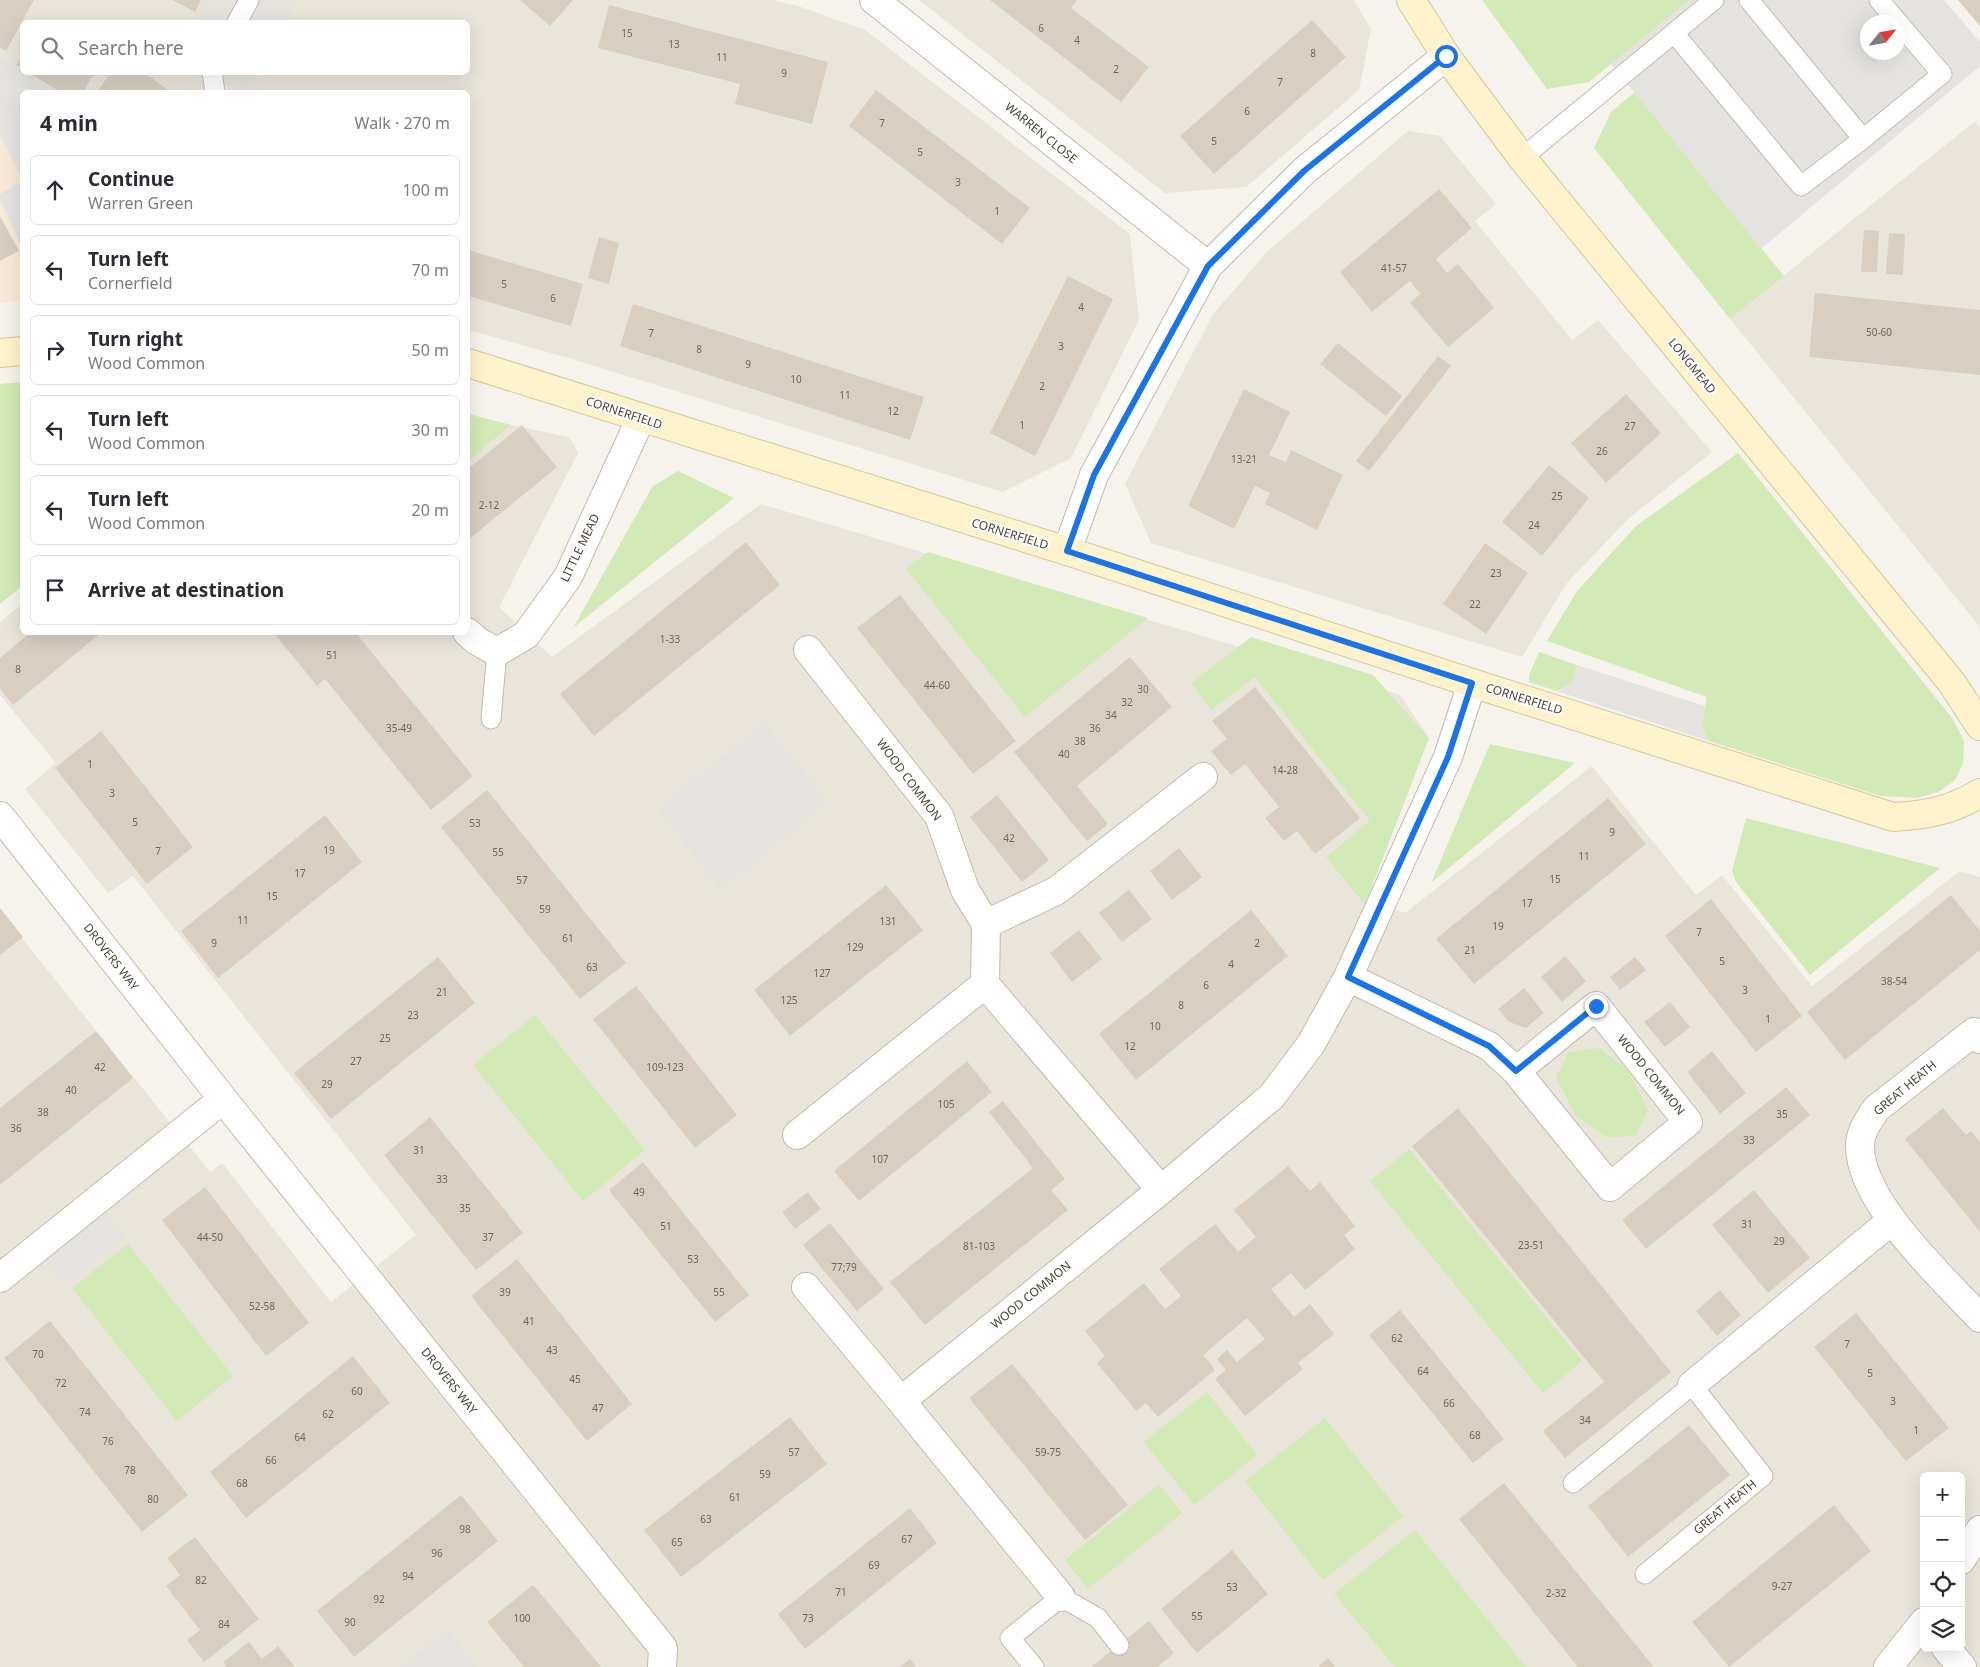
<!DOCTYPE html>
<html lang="en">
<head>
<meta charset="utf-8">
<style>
  :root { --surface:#fff; --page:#f7f7f7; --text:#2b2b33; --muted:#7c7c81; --line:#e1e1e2 }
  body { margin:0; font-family:"Noto Sans",sans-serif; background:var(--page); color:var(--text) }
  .controls { position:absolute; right:15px; bottom:15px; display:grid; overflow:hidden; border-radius:8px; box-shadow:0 5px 20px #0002 }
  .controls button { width:45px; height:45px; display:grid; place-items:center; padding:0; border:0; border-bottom:1px solid var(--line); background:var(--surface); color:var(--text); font:25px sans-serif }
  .compass { position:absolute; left:1860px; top:15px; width:45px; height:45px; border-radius:50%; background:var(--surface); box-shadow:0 5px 20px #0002; rotate:59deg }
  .stop { position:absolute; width:15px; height:15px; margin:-11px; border:4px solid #1a73e8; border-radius:50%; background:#fff }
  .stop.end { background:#1a73e8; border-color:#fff; box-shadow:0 1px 5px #0008 }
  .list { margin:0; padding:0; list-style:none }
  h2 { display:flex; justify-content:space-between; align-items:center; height:65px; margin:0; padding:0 20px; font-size:21px }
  h2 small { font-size:16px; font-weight:400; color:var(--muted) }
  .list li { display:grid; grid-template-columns:32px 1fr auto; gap:15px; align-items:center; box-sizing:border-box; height:70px; margin:0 10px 10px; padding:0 10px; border:1px solid var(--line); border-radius:8px }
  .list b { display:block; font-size:19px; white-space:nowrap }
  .list p { margin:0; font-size:16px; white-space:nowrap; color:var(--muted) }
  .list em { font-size:16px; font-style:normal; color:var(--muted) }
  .icon { flex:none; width:28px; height:28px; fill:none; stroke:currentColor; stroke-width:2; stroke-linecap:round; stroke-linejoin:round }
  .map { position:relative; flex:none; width:1980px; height:1667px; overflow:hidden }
  .search { position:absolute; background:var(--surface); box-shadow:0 5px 20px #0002; left:20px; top:20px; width:450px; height:55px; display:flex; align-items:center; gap:12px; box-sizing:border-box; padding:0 18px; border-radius:8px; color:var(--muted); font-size:19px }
  .panel { position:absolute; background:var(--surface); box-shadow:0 5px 20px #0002; left:20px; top:90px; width:450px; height:545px; border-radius:8px }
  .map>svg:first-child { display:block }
  .residential { fill:#eae5da; fill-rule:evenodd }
  .commercial { fill:#f7ead8 }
  .industrial { fill:#e6e2dd }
  .green { fill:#d2eab5 }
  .parking { fill:#e5e3e0; fill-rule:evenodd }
  .building { fill:#d8cfc1 }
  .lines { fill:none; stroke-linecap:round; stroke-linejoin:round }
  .lane-casing { stroke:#c2bbae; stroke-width:21 }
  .street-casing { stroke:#c2bbae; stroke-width:30 }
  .secondary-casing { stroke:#d6c79b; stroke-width:30 }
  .lane { stroke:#fff; stroke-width:19 }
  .street { stroke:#fff; stroke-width:28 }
  .secondary { stroke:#fff3cd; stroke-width:28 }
  .route { stroke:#1a73e8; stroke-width:6 }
  .labels { text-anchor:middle; stroke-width:4; stroke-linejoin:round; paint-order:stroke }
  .number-label { font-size:10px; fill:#6e675b }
  .street-label { font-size:12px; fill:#4b4439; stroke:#fff }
</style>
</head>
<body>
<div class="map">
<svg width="1980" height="1667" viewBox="0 0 1980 1667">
  <rect width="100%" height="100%" fill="#f6f3ec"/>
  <path class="residential" d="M0,0h171l25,14 1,8h-175v47l-22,-13z
    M299,0h473l26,6 67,24 265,204 9,86 -68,138 -68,34 -441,-136 -94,-26v-238h-240l-1,-6 25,2 8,-15 208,-1v-50h-181z
    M919,0h435l17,29 -12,61 -113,97 -81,6z
    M28,73h175l2,19h-145z
    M1975,121l5,7v499l-250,-308z
    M1408,131l32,5 56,68 -21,17 97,119 26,-20 114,132 -84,67 -62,65 -44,73 -371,-114 -26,-59 88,-170 56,-64z
    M468,414l43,11 58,12 9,16 -79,154 53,50 209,-153 639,191 28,41 -70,161 47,16 187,-147 104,129 26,-20 90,111 148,-115 20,6v790h-1980v-756l210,261 12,-9 109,139 85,-67 -283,-359 -25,17 -83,-104 31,-26 -56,-68v-73l22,-18v28h446zM1924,1476h37v172h-37z"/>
  <path class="commercial" d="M0,56l22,13v3l6,1 32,19h-38v209l-22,2z"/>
  <path class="industrial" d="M171,0h128l-12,22h-90l-1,-8z
    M203,73h57l-8,15 -25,-2 -23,2z"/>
  <path class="green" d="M1482,0h208l-101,82 -42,7z
    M1635,92l149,184 -54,43 -136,-171 17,-36z
    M22,382v204l-22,18v-220z
    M468,414l43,11 -43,36z
    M1738,453l215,266 11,22 -1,23 -8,16 -15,11 -22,7 -38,-2 -171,-55 -8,-14 6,-30 -160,-56 30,-50 59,-65z
    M678,471l56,27 -161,130 79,-141z
    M928,552l220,66 -123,99 -119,-148z
    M1251,637l122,38 56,63 -64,167 -39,-48 44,-36 -115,-144 -44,33 -20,-27z
    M1539,652l38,13 -4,17 -17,9 -27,-9v-7z
    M1490,744l85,19 -144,120z
    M1746,818l194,50 -130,107 -74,-93 -4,-11z
    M535,1015l110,135 -62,51 -110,-136z
    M1600,1048l29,24 19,38 -12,25 -28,3 -33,-23 -19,-38 13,-25z
    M1409,1149l173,212 -39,32 -173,-212z
    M128,1244l105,132 -56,45 -105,-133z
    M1207,1392l50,63 -63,50 -50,-63z
    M1325,1418l78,98 -80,64 -78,-99z
    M1159,1484l23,29 -94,76 -23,-29z
    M1415,1530l111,137h-131l-61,-73z"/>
  <path class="parking" d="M1690,0h254l36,42v24l-219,183 -150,-185zM1868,22h30v30h-30z
    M0,56l22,13v3l6,1 32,19h-38v86l-22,-43z
    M22,181v67l-22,-49v-5z
    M1577,665l128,41 -4,21 8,14 -153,-50 17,-9z
    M765,724l63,78 -108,87 -63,-80z
    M106,1212l20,25 -62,48 -20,-25z
    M448,1630l29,37h-76z"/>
  <path class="building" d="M0,0h34l-28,51 -6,-3z
    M172,0h29l-6,12z
    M520,0h53l-23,26z
    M990,0h87l-6,8 78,59 -28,35z
    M1958,0h22v26z
    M609,5l219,57 -16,62 -77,-20 5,-20 -142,-36z
    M1312,20l34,37 -132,117 -34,-38z
    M22,54v15l-6,-4z
    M28,72h67l-12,20h-23z
    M111,72h32l28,20h-74z
    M876,90l154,118 -28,36 -153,-118z
    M1439,189l33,39 -36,31 11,14 11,-9 36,44 -46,39 -38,-44 10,-9 -10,-13 -38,31 -32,-40z
    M0,216l19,35 -19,10z
    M1864,230l15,1 -2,41h-16z
    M1889,233l16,1 -2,41 -17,-1z
    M599,237l20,6 -10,41 -21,-6z
    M468,250l115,34 -12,42 -103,-30z
    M1068,276l45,23 -78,157 -45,-23z
    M1815,293l165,17v65l-171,-18z
    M633,304l291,93 -14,43 -290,-94z
    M1338,343l64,53 -16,20 -66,-52z
    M1438,356l13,10 -82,105 -13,-10z
    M1244,389l46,23 -21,43 17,7 5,-12 52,25 -26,55 -52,-26 5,-11 -15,-7 -21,43 -46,-23z
    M1626,394l35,39 -55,50 -35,-40z
    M522,425l35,42 -89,73v-71z
    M1549,465l40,33 -47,58 -40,-34z
    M746,542l34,43 -186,151 -34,-42z
    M1485,543l43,30 -42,61 -43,-30z
    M900,595l116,146 -43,33 -116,-146z
    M31,632h71l-89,73 -13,-16v-31z
    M273,632h82l118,144 -42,34 -106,-131 -8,7z
    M1130,657l42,50 -95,79 31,38 -21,17 -73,-89z
    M1255,687l105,131 -45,36 -18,-23 -13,10 -19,-23 14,-11 -34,-43 -14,11 -20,-24 16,-12 -15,-18z
    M101,731l92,116 -46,37 -92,-116z
    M487,790l139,173 -46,36 -139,-172z
    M997,795l52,65 -27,22 -52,-65z
    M1608,798l38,46 -172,140 -38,-45z
    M325,815l37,47 -144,116 -37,-47z
    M1179,848l23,29 -30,23 -22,-29z
    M886,885l37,45 -133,106 -36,-46z
    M1129,890l23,29 -30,23 -23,-29z
    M1951,895l29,36v19l-135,110 -38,-48z
    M1711,899l91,117 -46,36 -91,-116z
    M0,908l23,29 -23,18z
    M1251,910l37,46 -152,124 -37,-46z
    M1079,930l23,29 -30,23 -22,-29z
    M1565,956l21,25 -24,21 -21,-25z
    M438,957l37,46 -144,116 -37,-46z
    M1635,957l11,13 -26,20 -10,-13z
    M636,986l101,129 -42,33 -102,-129z
    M1524,988l20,25 -18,15 -17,-6 -11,-13z
    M1670,1002l20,25 -25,20 -21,-25z
    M96,1031l37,47 -133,107v-77z
    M1712,1051l34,42 -26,21 -33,-42z
    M967,1061l25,31 -133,109 -25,-30z
    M1786,1087l24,28 -164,134 -24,-29z
    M1003,1101l62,78 -14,11 17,20 -143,115 -35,-43 143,-114 -44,-56z
    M1458,1108l213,264 -106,86 -22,-27 61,-49 -192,-236z
    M1943,1108l23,27 5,-4 9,11v90l-75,-93z
    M430,1117l93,116 -47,37 -92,-115z
    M643,1162l106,133 -34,27 -106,-132z
    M1288,1166l22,25 10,-9 35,44 -11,9 11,14 -50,41 -14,-17 -20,16 23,28 16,-13 24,30 -36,29 5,6 -58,47 -30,-37 11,-9 -9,-11 10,-9 10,12 28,-23 -18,-21 -44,37 12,15 -57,47 -12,-14 -10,8 -39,-48 8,-7 -20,-25 59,-48 21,26 16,-13 -22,-27 56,-45 23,28 18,-15 -22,-27z
    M205,1187l104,136 -43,33 -104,-136z
    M1754,1190l56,68 -42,35 -56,-68z
    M808,1192l13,17 -26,20 -13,-17z
    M830,1223l54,66 -27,22 -54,-66z
    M517,1259l115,145 -45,37 -116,-145z
    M1720,1290l21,25 -24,21 -21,-25z
    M1400,1310l104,129 -31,24 -104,-128z
    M1856,1313l93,115 -43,33 -92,-114z
    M50,1321l138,174 -46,37 -138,-174z
    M353,1356l37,47 -144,115 -36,-46z
    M1012,1364l116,141 -43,35 -116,-142z
    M790,1417l37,47 -146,113 -37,-47z
    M1689,1425l41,50 -102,82 -40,-51z
    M1504,1483l150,184h-76l-119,-148z
    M461,1495l37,46 -144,116 -37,-46z
    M1834,1505l37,46 -142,116 -37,-45z
    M910,1508l27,35 -132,106 -27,-35z
    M195,1537l64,82 -55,43 -17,-22 13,-10 -34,-44 14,-11 -13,-17z
    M1232,1550l36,44 -71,59 -36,-44z
    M533,1585l24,28 44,54h-77l-13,-16 -24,-29z
    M1149,1621l25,32 -17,14h-66z
    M249,1642l13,17 16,-13 17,21h-68l-4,-5z
    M1328,1658l7,9h-17z
    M910,1659l6,8h-17z"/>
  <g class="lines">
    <defs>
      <path id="lane" d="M1749,0l114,139
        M237,22l12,-22
        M1674,33l127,153 62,-47 79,-65 -63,-74
        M212,72l3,20
        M1522,158l192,-158
        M491,719l6,-67
        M1573,1483l119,-98 71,91 -118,98
        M1034,1667l-24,-29 51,-41 37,21 21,27"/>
      <path id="street" d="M874,0l334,266
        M1067,551l27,-76 114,-209 96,-95 142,-115
        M467,632l10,9 20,11 29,-17 42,-58 73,-159
        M808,650l131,166 26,74 21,34 -1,60 176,206
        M0,816l223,283 440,549 -1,19
        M986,924l70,-33 147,-114
        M1348,977l141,69 27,25
        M1596,1006l92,116 -78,65 -94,-116z
        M1980,1039l-6,-7 -98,77c-7,11 -15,21 -16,35 -2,57 83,134 120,174
        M797,1135l188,-151
        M0,1278l223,-179
        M806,1287l95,114 160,196
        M1692,1385l199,-164
        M901,1401l260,-211 111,-94 39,-52 37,-67 100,-220 24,-74
        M1961,1560l19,-30
        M1946,1648l16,19
        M1888,1667l36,-45"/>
      <path id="secondary" d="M1411,0l35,56 76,102 430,525 28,43
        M0,353l22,-2
        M468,363l599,188 405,132 421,134c33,-2 58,-6 87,-24"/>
    </defs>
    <use href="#lane" class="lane-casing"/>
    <use href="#street" class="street-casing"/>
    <use href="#secondary" class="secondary-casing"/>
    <use href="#lane" class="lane"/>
    <use href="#street" class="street"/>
    <use href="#secondary" class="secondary"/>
  </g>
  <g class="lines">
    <path class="route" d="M1446,56l-142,115 -96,95 -114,209 -27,76 405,132 -24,74 -100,220 141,69 27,25 80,-65"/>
  </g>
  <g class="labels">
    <g class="number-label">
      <text x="1041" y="32">6</text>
      <text x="627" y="37">15</text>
      <text x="1077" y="44">4</text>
      <text x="674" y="48">13</text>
      <text x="1313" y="57">8</text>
      <text x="722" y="61">11</text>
      <text x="1116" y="73">2</text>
      <text x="784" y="77">9</text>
      <text x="1280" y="86">7</text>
      <text x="1247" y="115">6</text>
      <text x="882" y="127">7</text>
      <text x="1214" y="145">5</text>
      <text x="920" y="156">5</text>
      <text x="958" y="186">3</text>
      <text x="997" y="215">1</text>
      <text x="1394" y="272">41-57</text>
      <text x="504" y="288">5</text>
      <text x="553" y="302">6</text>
      <text x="1081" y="311">4</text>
      <text x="1879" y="336">50-60</text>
      <text x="651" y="337">7</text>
      <text x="1061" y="350">3</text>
      <text x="699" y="353">8</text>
      <text x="748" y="368">9</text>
      <text x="796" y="383">10</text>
      <text x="1042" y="390">2</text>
      <text x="845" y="399">11</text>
      <text x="893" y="415">12</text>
      <text x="1022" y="429">1</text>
      <text x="1630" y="430">27</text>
      <text x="1602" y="455">26</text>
      <text x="1244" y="463">13-21</text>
      <text x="1557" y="500">25</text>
      <text x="489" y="509">2-12</text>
      <text x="1534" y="529">24</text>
      <text x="1496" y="577">23</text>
      <text x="1475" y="608">22</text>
      <text x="670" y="643">1-33</text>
      <text x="332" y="659">51</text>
      <text x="18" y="673">8</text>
      <text x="937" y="689">44-60</text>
      <text x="1143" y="693">30</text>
      <text x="1127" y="706">32</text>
      <text x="1111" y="719">34</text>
      <text x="399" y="732">35-49</text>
      <text x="1095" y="732">36</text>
      <text x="1080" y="745">38</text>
      <text x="1064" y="758">40</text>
      <text x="90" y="768">1</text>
      <text x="1285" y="774">14-28</text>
      <text x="112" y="797">3</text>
      <text x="135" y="826">5</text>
      <text x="475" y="827">53</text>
      <text x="1612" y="836">9</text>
      <text x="1009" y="842">42</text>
      <text x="329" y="854">19</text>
      <text x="158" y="855">7</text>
      <text x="498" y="856">55</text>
      <text x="1584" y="860">11</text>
      <text x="300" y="877">17</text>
      <text x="1555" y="883">15</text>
      <text x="522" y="884">57</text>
      <text x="272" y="900">15</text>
      <text x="1527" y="907">17</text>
      <text x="545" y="913">59</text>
      <text x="243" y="924">11</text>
      <text x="888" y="925">131</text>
      <text x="1498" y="930">19</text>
      <text x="1699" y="936">7</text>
      <text x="568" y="942">61</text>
      <text x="214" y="947">9</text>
      <text x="1257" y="947">2</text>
      <text x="855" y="951">129</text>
      <text x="1470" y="954">21</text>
      <text x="1722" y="965">5</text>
      <text x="1231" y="968">4</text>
      <text x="592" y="971">63</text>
      <text x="822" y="977">127</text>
      <text x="1894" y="985">38-54</text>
      <text x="1206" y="989">6</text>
      <text x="1745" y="994">3</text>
      <text x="442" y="996">21</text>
      <text x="789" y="1004">125</text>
      <text x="1181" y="1009">8</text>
      <text x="413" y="1019">23</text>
      <text x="1768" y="1023">1</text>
      <text x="1155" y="1030">10</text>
      <text x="385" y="1042">25</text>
      <text x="1130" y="1050">12</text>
      <text x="356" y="1065">27</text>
      <text x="100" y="1071">42</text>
      <text x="665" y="1071">109-123</text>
      <text x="327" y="1088">29</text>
      <text x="71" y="1094">40</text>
      <text x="946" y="1108">105</text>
      <text x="43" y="1116">38</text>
      <text x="1782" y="1118">35</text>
      <text x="16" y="1132">36</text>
      <text x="1749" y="1144">33</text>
      <text x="419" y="1154">31</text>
      <text x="880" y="1163">107</text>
      <text x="442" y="1183">33</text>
      <text x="639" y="1196">49</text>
      <text x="465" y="1212">35</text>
      <text x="1747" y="1228">31</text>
      <text x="666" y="1230">51</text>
      <text x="210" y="1241">44-50</text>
      <text x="488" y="1241">37</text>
      <text x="1779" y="1245">29</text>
      <text x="1531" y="1249">23-51</text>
      <text x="979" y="1250">81-103</text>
      <text x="693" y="1263">53</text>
      <text x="844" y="1271">77;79</text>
      <text x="505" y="1296">39</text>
      <text x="719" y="1296">55</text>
      <text x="262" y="1310">52-58</text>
      <text x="529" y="1325">41</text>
      <text x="1397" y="1342">62</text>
      <text x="1847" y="1348">7</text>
      <text x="552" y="1354">43</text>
      <text x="38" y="1358">70</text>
      <text x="1423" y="1375">64</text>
      <text x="1870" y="1377">5</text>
      <text x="575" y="1383">45</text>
      <text x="61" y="1387">72</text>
      <text x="357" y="1395">60</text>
      <text x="1893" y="1405">3</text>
      <text x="1449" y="1407">66</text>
      <text x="598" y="1412">47</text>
      <text x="85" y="1416">74</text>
      <text x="328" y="1418">62</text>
      <text x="1585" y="1424">34</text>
      <text x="1916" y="1434">1</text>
      <text x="1475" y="1439">68</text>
      <text x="300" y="1441">64</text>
      <text x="108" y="1445">76</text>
      <text x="794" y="1456">57</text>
      <text x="1048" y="1456">59-75</text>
      <text x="271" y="1464">66</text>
      <text x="130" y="1474">78</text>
      <text x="765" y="1478">59</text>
      <text x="242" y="1487">68</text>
      <text x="735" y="1501">61</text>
      <text x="153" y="1503">80</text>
      <text x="706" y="1523">63</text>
      <text x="465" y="1533">98</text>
      <text x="907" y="1543">67</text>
      <text x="677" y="1546">65</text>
      <text x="437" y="1557">96</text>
      <text x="874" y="1569">69</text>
      <text x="408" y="1580">94</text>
      <text x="201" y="1584">82</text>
      <text x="1782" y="1590">9-27</text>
      <text x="1232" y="1591">53</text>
      <text x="841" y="1596">71</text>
      <text x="1556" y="1597">2-32</text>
      <text x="379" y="1603">92</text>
      <text x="1197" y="1620">55</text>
      <text x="522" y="1622">100</text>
      <text x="808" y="1622">73</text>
      <text x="350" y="1626">90</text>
      <text x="224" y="1628">84</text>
    </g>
    <g class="street-label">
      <text transform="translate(1041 133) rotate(39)" y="4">WARREN CLOSE</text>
      <text transform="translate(1692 366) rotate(51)" y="4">LONGMEAD</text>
      <text transform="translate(624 413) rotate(18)" y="4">CORNERFIELD</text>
      <text transform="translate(1010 534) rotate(17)" y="4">CORNERFIELD</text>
      <text transform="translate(580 548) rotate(-64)" y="4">LITTLE MEAD</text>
      <text transform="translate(1524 699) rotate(17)" y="4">CORNERFIELD</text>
      <text transform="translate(909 780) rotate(53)" y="4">WOOD COMMON</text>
      <text transform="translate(111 957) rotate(52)" y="4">DROVERS WAY</text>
      <text transform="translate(1651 1075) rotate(51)" y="4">WOOD COMMON</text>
      <text transform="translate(1905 1088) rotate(-40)" y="4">GREAT HEATH</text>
      <text transform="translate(1031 1295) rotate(-39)" y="4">WOOD COMMON</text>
      <text transform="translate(449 1381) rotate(51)" y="4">DROVERS WAY</text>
      <text transform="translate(1725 1507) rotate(-40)" y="4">GREAT HEATH</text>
    </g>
  </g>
</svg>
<div class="controls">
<button>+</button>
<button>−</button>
<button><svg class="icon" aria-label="locate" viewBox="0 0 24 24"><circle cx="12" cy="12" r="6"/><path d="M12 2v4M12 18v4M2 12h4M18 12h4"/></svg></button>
<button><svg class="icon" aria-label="layers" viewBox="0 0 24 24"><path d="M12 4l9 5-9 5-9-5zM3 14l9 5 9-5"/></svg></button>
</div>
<svg class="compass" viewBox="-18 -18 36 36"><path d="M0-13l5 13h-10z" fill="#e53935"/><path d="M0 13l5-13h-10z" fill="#7c7c81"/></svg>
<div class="stop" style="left:1446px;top:56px"></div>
<div class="stop end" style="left:1596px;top:1006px"></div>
<div class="search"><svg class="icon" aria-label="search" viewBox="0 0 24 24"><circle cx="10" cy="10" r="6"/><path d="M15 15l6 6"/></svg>Search here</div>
<section class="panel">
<h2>4 min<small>Walk · 270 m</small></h2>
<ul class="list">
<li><svg class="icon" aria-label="ahead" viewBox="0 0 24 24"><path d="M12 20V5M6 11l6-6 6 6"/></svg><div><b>Continue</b><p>Warren Green</p></div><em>100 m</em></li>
<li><svg class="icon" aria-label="left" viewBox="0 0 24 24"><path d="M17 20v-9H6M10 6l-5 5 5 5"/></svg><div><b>Turn left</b><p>Cornerfield</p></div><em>70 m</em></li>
<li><svg class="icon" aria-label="right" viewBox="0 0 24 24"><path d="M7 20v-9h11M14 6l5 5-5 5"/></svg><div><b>Turn right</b><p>Wood Common</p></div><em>50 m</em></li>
<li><svg class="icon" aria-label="left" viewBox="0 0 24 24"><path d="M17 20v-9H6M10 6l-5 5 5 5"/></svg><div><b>Turn left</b><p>Wood Common</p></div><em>30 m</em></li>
<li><svg class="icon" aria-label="left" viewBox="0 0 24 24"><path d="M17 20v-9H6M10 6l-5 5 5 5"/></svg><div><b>Turn left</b><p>Wood Common</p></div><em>20 m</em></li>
<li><svg class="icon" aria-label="arrive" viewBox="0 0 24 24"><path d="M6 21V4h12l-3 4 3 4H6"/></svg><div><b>Arrive at destination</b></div></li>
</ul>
</section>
</div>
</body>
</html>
